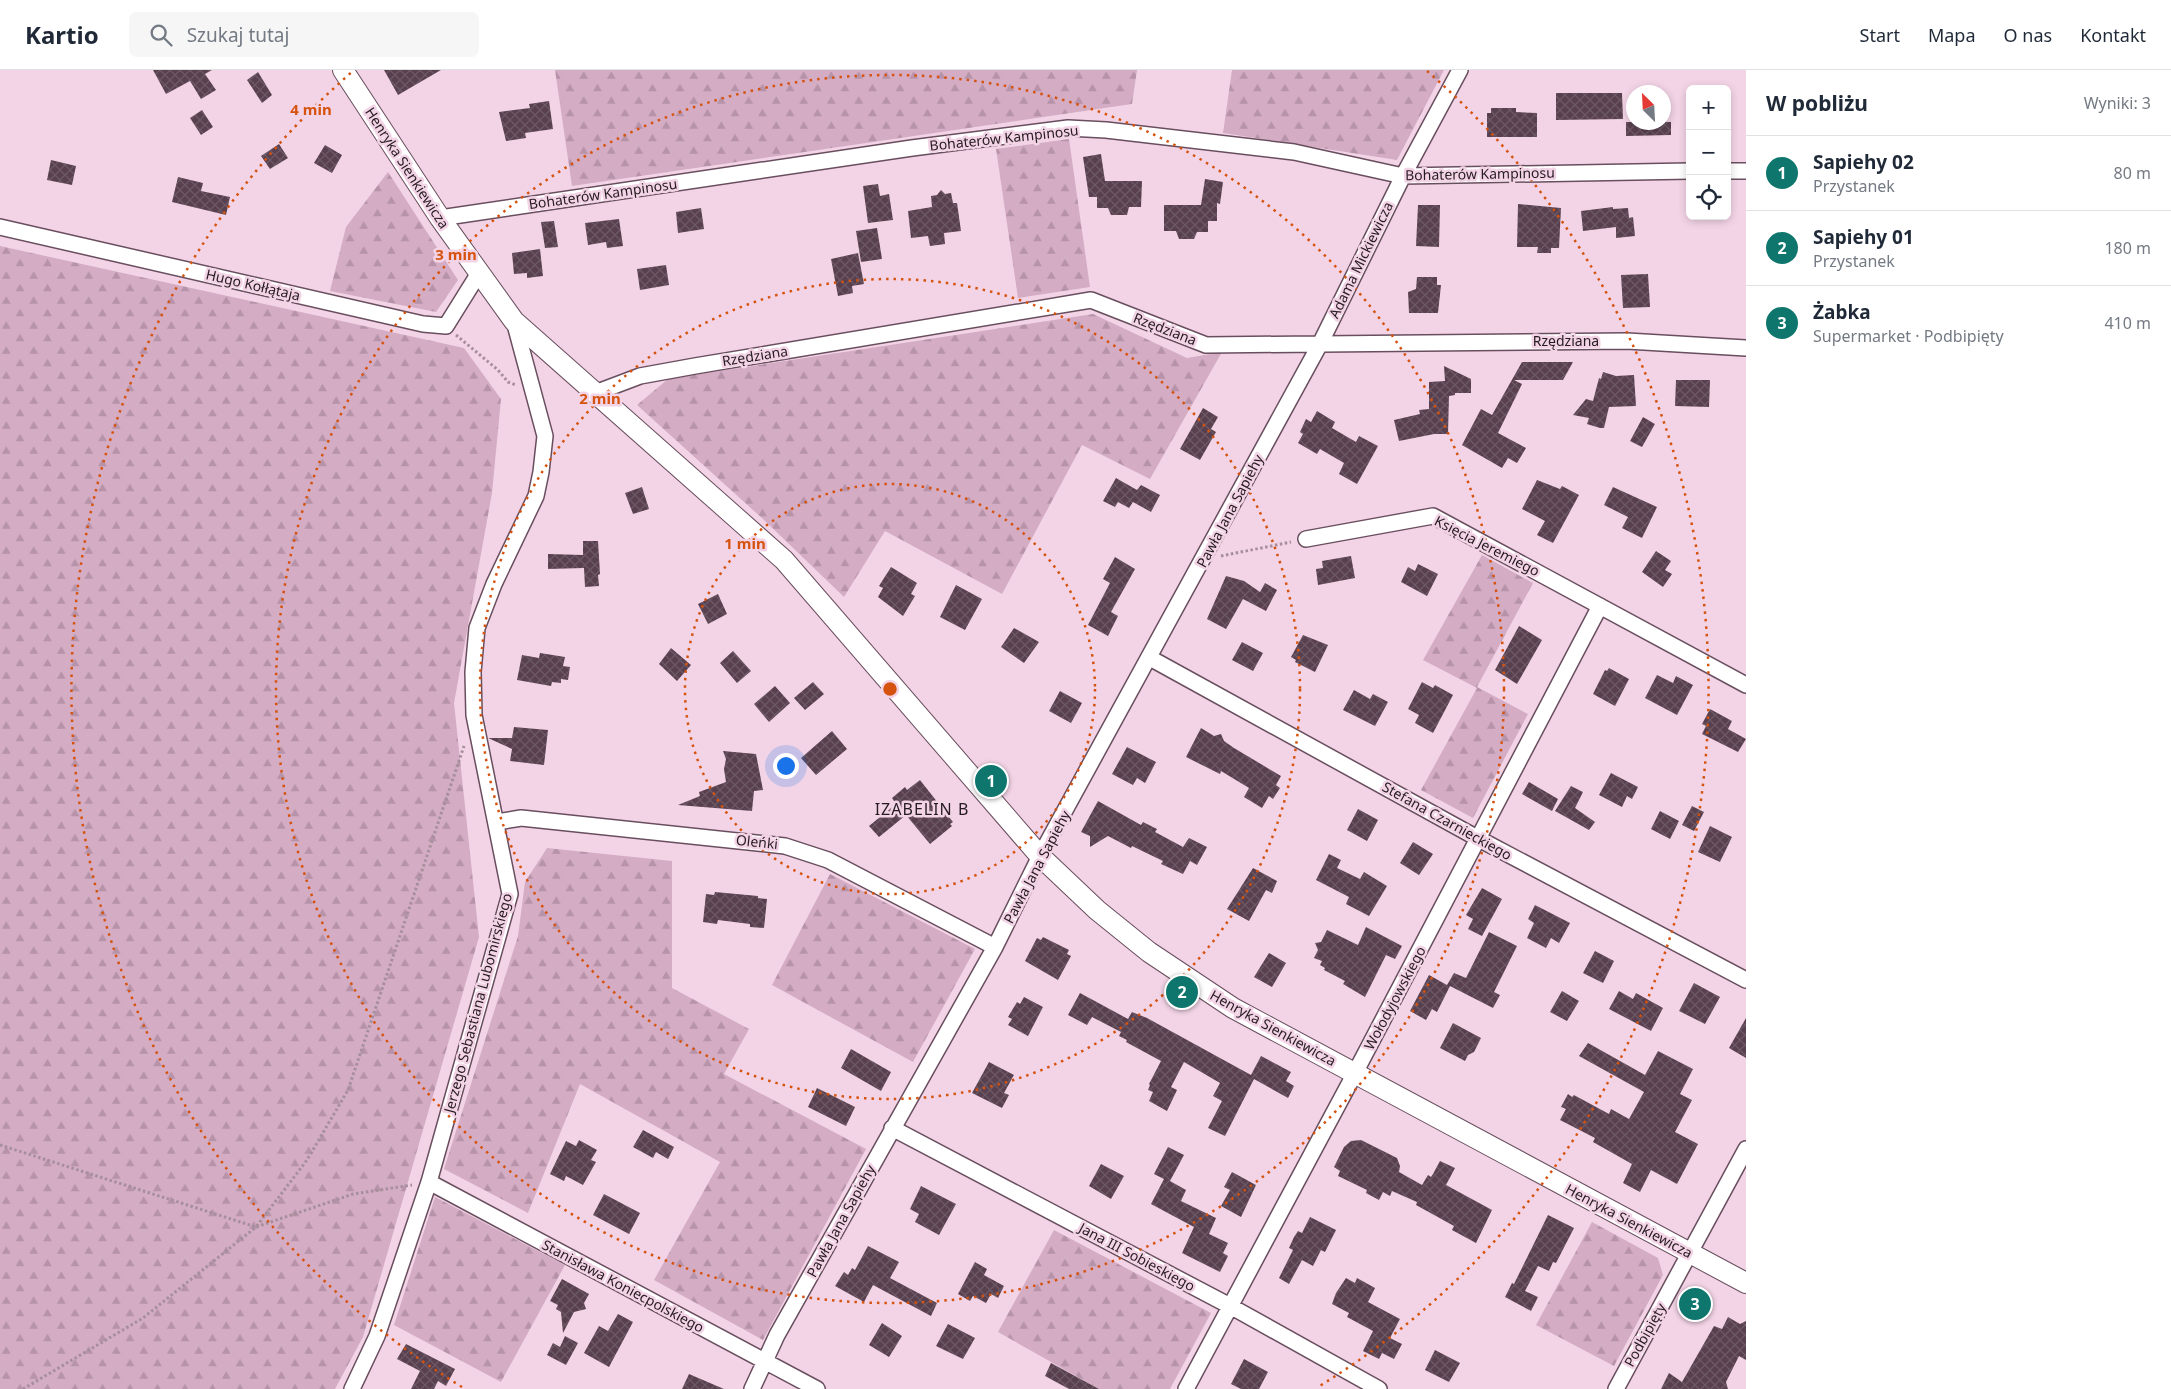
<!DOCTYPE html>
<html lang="pl">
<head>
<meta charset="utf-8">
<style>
  :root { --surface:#fff; --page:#f6f6f7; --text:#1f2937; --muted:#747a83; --line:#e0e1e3; --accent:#0f766e }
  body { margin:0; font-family:"Noto Sans",sans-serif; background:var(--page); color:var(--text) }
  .controls { position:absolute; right:15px; top:15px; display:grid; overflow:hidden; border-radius:8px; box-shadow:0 2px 8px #0003 }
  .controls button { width:45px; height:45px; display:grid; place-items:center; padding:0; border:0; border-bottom:1px solid var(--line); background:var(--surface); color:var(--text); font:25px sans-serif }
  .compass { position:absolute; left:1626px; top:15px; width:45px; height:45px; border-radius:50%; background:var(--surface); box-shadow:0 2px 8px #0003; rotate:336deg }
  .you { position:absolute; left:785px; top:695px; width:18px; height:18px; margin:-12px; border:4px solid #fff; border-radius:50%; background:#1a73e8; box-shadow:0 0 0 8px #1a73e833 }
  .badge { display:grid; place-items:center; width:32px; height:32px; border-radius:50%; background:var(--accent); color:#fff; font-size:16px; font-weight:700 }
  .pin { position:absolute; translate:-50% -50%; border:2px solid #fff; box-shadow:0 1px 5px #0006 }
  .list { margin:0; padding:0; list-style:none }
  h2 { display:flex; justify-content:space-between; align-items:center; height:65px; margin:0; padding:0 20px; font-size:21px }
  h2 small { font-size:16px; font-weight:400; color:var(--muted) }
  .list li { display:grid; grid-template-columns:32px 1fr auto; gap:15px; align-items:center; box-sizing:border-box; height:75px; padding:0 20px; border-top:1px solid var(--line) }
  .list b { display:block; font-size:19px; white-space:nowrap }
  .list p { margin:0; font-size:16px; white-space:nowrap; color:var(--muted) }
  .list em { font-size:16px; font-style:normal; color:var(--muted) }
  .icon { flex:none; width:28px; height:28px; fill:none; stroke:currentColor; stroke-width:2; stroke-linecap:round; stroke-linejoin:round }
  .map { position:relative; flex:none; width:1746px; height:1319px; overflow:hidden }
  header { display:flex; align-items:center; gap:30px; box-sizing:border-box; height:70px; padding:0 25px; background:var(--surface); border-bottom:1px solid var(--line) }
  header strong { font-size:24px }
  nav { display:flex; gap:28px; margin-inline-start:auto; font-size:18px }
  .search { width:350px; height:45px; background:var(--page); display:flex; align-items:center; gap:12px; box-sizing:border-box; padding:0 18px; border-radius:8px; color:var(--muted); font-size:19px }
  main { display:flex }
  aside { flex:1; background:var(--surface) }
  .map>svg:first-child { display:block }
  .forest { fill:url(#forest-firs) }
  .building { fill:url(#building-cross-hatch) }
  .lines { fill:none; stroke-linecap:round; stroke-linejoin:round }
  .minor-casing { stroke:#684e5e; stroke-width:18 }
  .tertiary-casing { stroke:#684e5e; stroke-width:22 }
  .path { stroke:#a68f9c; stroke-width:3; stroke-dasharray:2.5 2.5; stroke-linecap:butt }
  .minor { stroke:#fff; stroke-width:15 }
  .tertiary { stroke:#fff; stroke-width:20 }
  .ring { fill:none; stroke:#d5530e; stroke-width:2.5; stroke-dasharray:2.5 5 }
  .labels { text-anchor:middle; stroke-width:5; stroke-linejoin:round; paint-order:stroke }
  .street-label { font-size:14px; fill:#261b21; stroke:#f3d4e6 }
  .quarter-label { font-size:16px; letter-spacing:1px; fill:#261b21; stroke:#f3d4e6 }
  .centre { fill:#d5530e; stroke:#f3d4e6; stroke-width:2.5 }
  .ring-label { font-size:15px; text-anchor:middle; font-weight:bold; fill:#d5530e; stroke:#f3d4e6; stroke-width:5; stroke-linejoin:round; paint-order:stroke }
</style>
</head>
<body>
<header>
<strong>Kartio</strong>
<div class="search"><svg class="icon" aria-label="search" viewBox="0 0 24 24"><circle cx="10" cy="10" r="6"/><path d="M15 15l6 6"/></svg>Szukaj tutaj</div>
<nav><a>Start</a><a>Mapa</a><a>O nas</a><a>Kontakt</a></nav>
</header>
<main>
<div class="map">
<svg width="1746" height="1319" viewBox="0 0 1746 1319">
  <defs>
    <pattern id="forest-firs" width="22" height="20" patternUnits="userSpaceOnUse" patternTransform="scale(1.25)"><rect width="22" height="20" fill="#d4acc4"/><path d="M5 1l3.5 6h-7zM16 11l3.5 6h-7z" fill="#b693a8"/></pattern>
    <pattern id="building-cross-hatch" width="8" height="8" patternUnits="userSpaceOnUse" patternTransform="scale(1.25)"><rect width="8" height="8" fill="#59404f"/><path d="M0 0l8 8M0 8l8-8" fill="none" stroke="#6d5965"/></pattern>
  </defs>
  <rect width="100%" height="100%" fill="#f3d4e6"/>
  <path class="forest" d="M555,0h582l-5,34 -560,82z
    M1232,0h212l-47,90 -174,-27z
    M1069,69l21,148 -72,11 -22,-149z
    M388,102l70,108 -22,32 -106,-21 16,-64z
    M0,176l464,102 37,51 -9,94 -38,210 25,234 -116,400 -28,52h-335z
    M1093,244l94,44 35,-6 -72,127 -68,-34 -80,149 -117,-63 -41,66 -80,-77 -127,-115 31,-26z
    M1482,485l51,28 -56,104 51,27 -55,104 -52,-28 56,-102 -54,-28z
    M547,778l125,13v127l77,41 -25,45 142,75 -103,191 -109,-60 66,-118 -140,-78 -52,129 -84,-44 74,-233 7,-54z
    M830,804l145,75 -62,113 -141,-77z
    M435,1127l130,68 -64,117 -107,-57z
    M1592,1152l66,36 5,17 -49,91 -78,-41z
    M1054,1160l157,83 -41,76h-71l-101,-57z"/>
  <path class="building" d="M153,0h59l-7,4 11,16 -15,9 -11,-18 -24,13z
    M384,0h57l-43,25z
    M258,2l14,23 -10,8 -15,-23z
    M1556,23h66l1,26 -67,1z
    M549,31l4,28 -28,4 1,5 -20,3 -7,-29 31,-4 -1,-4z
    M1491,38h25v4l21,1v24h-50v-24h4z
    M202,40l11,17 -12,8 -11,-17z
    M1626,52h45v13l-45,1z
    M279,74l9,14 -18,11 -9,-13z
    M325,75l17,10 -10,18 -18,-10z
    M1101,84l4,27h37l-1,26h-12l-2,8h-16l-3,-7h-11v-11h-8l-6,-40z
    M51,90l25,6 -4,19 -25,-5z
    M178,107l25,6 -2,8 29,6 -4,18 -54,-13z
    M1205,109l18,3 -3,22 -3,-1v18h-9v11h-11l-3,7h-15l-3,-8h-12v-26h37z
    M878,114l2,12 9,-2 4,26 -25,3 -5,-37z
    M941,120l4,4 6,-1 2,10h4l4,28 -17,2 1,11 -15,2 -2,-10 -17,2 -3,-27 24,-4 -1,-11 6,-1z
    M1518,134l43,4 -2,40h-8v5h-14l1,-6h-21z
    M1418,135h22l-1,42 -23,-1z
    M1613,137v2l15,-1 1,10 4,-1 2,19 -19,2v-11l-33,4 -2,-20z
    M701,138l3,21 -26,4 -2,-21z
    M619,149l4,27 -16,2 -1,-6 -18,3 -3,-22z
    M554,151l4,26 -13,1 -4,-26z
    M877,158l5,31 -21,3 -5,-31z
    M540,179l3,27 -16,2v-5l-13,1 -2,-21z
    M858,183l6,31 -12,2 1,7 -15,3 -7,-37z
    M666,195l3,20 -29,5 -3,-21z
    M1648,204l2,33 -27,1 -2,-33z
    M1417,207h20v8h4l-3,28h-29l-1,-21 8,-3z
    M1522,292h51l-10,18h-49l8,4 -24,49 28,15 -9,15 -9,-5 -6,10 -40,-23 19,-36 11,6z
    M1444,296l27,13v14h-16v2l-6,1 -1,38h-14l-35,7 -5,-21 26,-6 -1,-4 10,-1v-27l16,-1z
    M1603,302l13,4 18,-1 2,31 -27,1 -5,21h-4l-13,-4 2,-6 -16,-3 13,-16 7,2 6,-23 2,1z
    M1676,310h34l-1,27 -34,-1z
    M1203,338l15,9 -7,12 5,3 -16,28 -20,-11z
    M1317,341l18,11 -3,6 24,14 3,-6 19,10 -21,38 -18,-10 5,-11 -24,-14 -3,5 -19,-11 5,-9 -3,-2 6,-13 5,3z
    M1643,347l12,7 -13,23 -12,-6z
    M1116,408l21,12 4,-5 19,10 -9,17 -18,-10 -4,6 -11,-6 -3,5 -12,-6z
    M1537,410l23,9 2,-3 17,9 -26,48 -16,-8 8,-14 -23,-12z
    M642,417l7,22 -16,5 -8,-21z
    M1613,417l44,20 -15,31 -20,-10 6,-11 -24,-12z
    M583,471h15l2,33 -2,1 1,11 -14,1 -1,-19 -36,1v-15l35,1z
    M1656,481l15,10 -6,9 7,4 -9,13 -21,-15z
    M1351,486l4,22 -37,7 -2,-16 7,-1 -1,-7z
    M1115,487l20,12 -24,43 7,4 -10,20 -20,-11 22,-42 -7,-4z
    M1418,494l20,10 -11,22 -26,-14 7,-15 7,4z
    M891,497l26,16 -6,11 4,2 -12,20 -25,-19 5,-9 -4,-2z
    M1226,506l18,5 16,11 5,-9 12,7 -11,21 -23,-12 -17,30 -19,-10z
    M956,515l26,14 -17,31 -25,-13z
    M718,524l9,20 -19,10 -10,-20z
    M1519,556l23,14 -25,44 -22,-14z
    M1014,558l25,14 -15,21 -23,-16z
    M1303,565l25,10 -13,27 -20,-10 1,-2 -5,-3z
    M1242,572l21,11 -10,18 -21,-11z
    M671,578l20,17 -14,16 -18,-17z
    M733,581l18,20 -14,12 -17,-20z
    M540,583l25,4 -2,9 7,1 -2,13 -7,-1v4l-9,-1 -1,4 -34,-6 5,-25 17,3z
    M1609,598l20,11 -14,27 -22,-12 12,-24 2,1z
    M1657,605l16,8 3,-7 17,9 -16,30 -32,-17z
    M813,612l11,12 -19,16 -11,-12z
    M1422,612l11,6 2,-3 18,10 -20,38 -18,-10 4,-8 -11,-6z
    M775,616l15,17 -21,19 -15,-18z
    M1354,620l16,9 3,-5 15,8 -13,24 -32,-16z
    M1060,621l22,12 -11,20 -22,-12z
    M1710,639l22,12 -4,8 18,10 -8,13 -36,-18 4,-8 -4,-2z
    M514,657l34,3 -4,35 -34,-4 2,-12 -24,-11h24z
    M1201,658l13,8 7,-2 3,7 10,7 47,28 -5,9 4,3 -7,11 -4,-3 -7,12 -18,-11 5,-9 -28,-17 -1,3 -34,-17z
    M832,661l15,18 -31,26 -15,-17z
    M1127,677l29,15 -11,21 -8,-5 -4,7 -21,-11z
    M723,681l33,3 7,36 -9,1 -2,20 -74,-6 22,-9 -1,-4 27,-10 -2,-13 2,-10z
    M1611,703l27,14 -6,12 -5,-3 -5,11 -23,-12z
    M920,710l33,42 -3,2 2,2 -22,18 -24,-29 -27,22 -10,-11 27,-22 -4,-6 13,-11 2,3z
    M1529,712l29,17 -6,12 -30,-17z
    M1571,716l12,6 -8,16 20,14 -6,8 -34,-19z
    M1098,731l43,24 2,-3 14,7 -2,3 28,15 6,-9 18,9 -10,18 -7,-4 -7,13 -22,-10 2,-3 -31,-15 -1,2 -23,-12 -18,11v-11l-9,-4z
    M1692,736l12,6 -10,19 -12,-6z
    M1358,739l20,11 -11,21 -20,-11z
    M1660,741l19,10 -9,18 -19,-10z
    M1710,756l22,11 -12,25 -22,-10z
    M1413,772l20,12 -14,21 -19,-12z
    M1329,784l12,6 -4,8 23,11 4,-7 23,14 -18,30 -23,-12 3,-7 -33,-17z
    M1253,798l24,13 -5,12 -6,-3 -17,31 -22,-12z
    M1482,818l20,11 -20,37 -14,-7 5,-10 -7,-4z
    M715,822l43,4v2l9,1 -3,29 -14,-1v-3l-32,-4 -1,4 -14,-2 3,-28 8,1z
    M1535,835l35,18 -11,20 -8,-5 -5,10 -19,-10 7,-15 -6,-4z
    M1366,857l36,19 -7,13 -9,-4 -21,42 -22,-13 2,-3 -21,-11 1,-2 -5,-3 2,-4 -8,-3 4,-8 -3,-7 6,-1 6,-12 31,15z
    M1489,862l28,14 -23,46 6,3 -7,13 -45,-23 2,1 -13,26 -5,-3 -6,11 -16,-9 19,-36 18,10 7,-12 12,5z
    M1043,867l26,13 -2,4 4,2 -13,24 -33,-19 12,-23 4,2z
    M1595,881l19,10 -11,22 -20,-10z
    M1269,883l17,10 -14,24 -18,-10z
    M1694,913l26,14 -15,27 -26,-13z
    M1562,921l17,10 -12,20 -17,-9z
    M1619,921l14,8 3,-6 27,15 -12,23 -42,-22z
    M1080,923l48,26 4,-7 15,6 104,57 10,-19 30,16 -5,9 8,5 -6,12 -34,-19 -29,57 -17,-8 14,-27 -9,-5 7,-13 -36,-21 -13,25 6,3 -10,21 -18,-10 4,-9 -5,-2 2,-5 -1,-1 12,-23 -35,-19 1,-2 -8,-4 2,-4 -29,-15 -5,8 -19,-10z
    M1024,927l19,10 -15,29 -20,-11 4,-6 -4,-2 9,-15 3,2z
    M1746,948v40l-17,-10z
    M1453,953l28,15 -7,14 -6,3 -3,6 -25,-13z
    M1588,973l57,32 13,-24 35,18 -13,25 12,6 -17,32 23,12 -21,40 -26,-14 -11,22 -17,-9 9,-19 -39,-22 2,-4 -35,-18 6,-11 -5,-2 7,-13 4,3 2,-2 35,19 2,-5 18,10 15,-27 -65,-36z
    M851,979l40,23 -10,19 -40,-23z
    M989,992l25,13 -10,18 5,2 -7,13 -30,-15z
    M817,1018l38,19 -9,19 -38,-19z
    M643,1060l31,17 -6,12 -12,-7 -3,6 -20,-11z
    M579,1070l18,10 -6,10 5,2 -13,23 -17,-9 -2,5 -14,-7 16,-33 10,5z
    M1361,1070l36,18 3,8 -1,6 23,13 6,-10 3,2 2,-3 7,-13 15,7 -9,17 46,25 -16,33 -24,-13 2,-4 -38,-21 1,-3 -25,-11 -2,5 -7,-4 -4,8 -13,-7 1,-3 -29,-14 2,-5 -6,-4 10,-20 7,-6z
    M1168,1077l16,8 -14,26 16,9 -5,11 35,17 -7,16 19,9 -5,10 5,3 -8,16 -38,-19 12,-26 -43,-23 13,-25 -10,-5z
    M1101,1094l23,12 -13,23 -22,-13z
    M1232,1102l24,13 -15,32 -20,-11 9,-16 -6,-3z
    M921,1116l35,18 -17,31 -24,-13 4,-8 -9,-5z
    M604,1124l36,19 -11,21 -36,-19z
    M1548,1145l26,13 -18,35 -3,-1 -4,9 -11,-5 -13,25 13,6 -7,14 -26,-14 7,-14 2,1z
    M1310,1147l26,13 -11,22 -4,-2 -8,16 -11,-6 -13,24 -10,-6 14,-28 -4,-2 5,-11 4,-6 4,2z
    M868,1176l31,16 -9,16 47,25 -6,13 -58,-31 -9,17 -29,-16 9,-14 4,3 4,-7 3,2z
    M975,1192l12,7 -3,6 20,11 -6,12 -7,-4 -5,9 -13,-7 -3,5 -12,-7z
    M1346,1208l9,5 2,-5 18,10 -7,14 32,17 -10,19 12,6 -8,15 -12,-6 -3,6 -16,-8 10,-20 -26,-14 2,-4 -17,-9 4,-11z
    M562,1209l27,15 -5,9 2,6 -12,3 -11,21 -2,-21 -5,-3 2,-4 -8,-4z
    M1692,1217l18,9 -12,24 -18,-9z
    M618,1244l15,8 -24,45 -25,-14 15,-27 9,5z
    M1728,1247l12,7 6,-3v39l-7,-4 -13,26 2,7h-67l8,-16 13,9 32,-56 8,3z
    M882,1253l20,13 -13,21 -20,-12z
    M948,1254l27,14 -12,21 -27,-13z
    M565,1266l13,7 -12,22 -19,-10 6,-12 7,4z
    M406,1274l49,25 -9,17 -8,-5 -4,8h-23l9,-18 -23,-12z
    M1435,1280l25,13 -11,19 -24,-12z
    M1244,1289l24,13 -9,17h-18l-10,-5z
    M1051,1293l48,26h-30l-24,-13z
    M689,1304l35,15h-42z"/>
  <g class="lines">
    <defs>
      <path id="minor" d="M1727,101h19
        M440,148l472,-70 156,-20 38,2 188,22 109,24 287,-5
        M0,157l423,97 23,2 33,-53
        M595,323l45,-17 55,-10 396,-66 115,45 421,-4 119,7
        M1306,469l127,-23 313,169
        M1150,588l329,181 267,141
        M497,752l24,-4 264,28 43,14 167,87
        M892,1058l338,178 149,83
        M429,1112l388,207
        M352,1319l25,-53 52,-154 81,-288 -36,-179 -1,-43 4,-44 17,-44 42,-88 5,-24 4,-36 -31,-115
        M752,1319l25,-54 218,-388 45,-91 280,-512 83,-168 57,-106
        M1186,1319l169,-316 245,-467
        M1616,1319l130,-240"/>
      <path id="tertiary" d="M343,0l97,148 74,103 270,239 256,296 57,54 52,42 84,56 513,275"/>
    </defs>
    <use href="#minor" class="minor-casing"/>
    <use href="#tertiary" class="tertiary-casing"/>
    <path class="path" d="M456,265l42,35 10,12 8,3
      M1221,486l70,-14
      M0,1075l256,82 51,-67 41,-70 116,-344
      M23,1319l120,-71 113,-91 97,-33 59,-9"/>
    <use href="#minor" class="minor"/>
    <use href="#tertiary" class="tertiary"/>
  </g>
  <g class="ring">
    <circle cx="890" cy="619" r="205"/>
    <circle cx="890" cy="619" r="410"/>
    <circle cx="890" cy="619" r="614"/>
    <path d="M462 1317A819 819 0 0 1 353 1M1427 1A819 819 0 0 1 1318 1317"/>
  </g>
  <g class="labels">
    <g class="street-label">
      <text transform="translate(1004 68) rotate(-6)" y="5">Bohaterów Kampinosu</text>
      <text transform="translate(407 98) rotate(57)" y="5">Henryka Sienkiewicza</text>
      <text transform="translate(1480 104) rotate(-1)" y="5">Bohaterów Kampinosu</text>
      <text transform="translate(603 124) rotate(-8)" y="5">Bohaterów Kampinosu</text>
      <text transform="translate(1361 190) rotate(-64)" y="5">Adama Mickiewicza</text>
      <text transform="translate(253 215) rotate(13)" y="5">Hugo Kołłątaja</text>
      <text transform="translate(1165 259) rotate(21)" y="5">Rzędziana</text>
      <text x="1566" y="276">Rzędziana</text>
      <text transform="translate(755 286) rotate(-9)" y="5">Rzędziana</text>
      <text transform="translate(1230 441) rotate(-62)" y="5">Pawła Jana Sapiehy</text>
      <text transform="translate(1487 476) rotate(27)" y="5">Księcia Jeremiego</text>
      <text transform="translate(1447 751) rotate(29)" y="5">Stefana Czarnieckiego</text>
      <text transform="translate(757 772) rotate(6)" y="5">Oleńki</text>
      <text transform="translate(1037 797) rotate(-62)" y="5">Pawła Jana Sapiehy</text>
      <text transform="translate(1395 928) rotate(-62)" y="5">Wołodyjowskiego</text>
      <text transform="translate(478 933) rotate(-75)" y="5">Jerzego Sebastiana Lubomirskiego</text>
      <text transform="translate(1273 958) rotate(29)" y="5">Henryka Sienkiewicza</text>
      <text transform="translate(841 1151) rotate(-61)" y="5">Pawła Jana Sapiehy</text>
      <text transform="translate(1629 1151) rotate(28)" y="5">Henryka Sienkiewicza</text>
      <text transform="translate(1137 1187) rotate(28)" y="5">Jana III Sobieskiego</text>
      <text transform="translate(623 1216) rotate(28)" y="5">Stanisława Koniecpolskiego</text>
      <text transform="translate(1645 1265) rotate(-61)" y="5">Podbipięty</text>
    </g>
    <g class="quarter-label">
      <text x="922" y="745">IZABELIN B</text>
    </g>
  </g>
  <circle cx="890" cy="619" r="8" class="centre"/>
  <g class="ring-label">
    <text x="311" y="45">4 min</text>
    <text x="456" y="190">3 min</text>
    <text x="600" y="334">2 min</text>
    <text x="745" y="479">1 min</text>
  </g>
</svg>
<div class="controls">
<button>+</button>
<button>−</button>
<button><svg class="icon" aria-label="locate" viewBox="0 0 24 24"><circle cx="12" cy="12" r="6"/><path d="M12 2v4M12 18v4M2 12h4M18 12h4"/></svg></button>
</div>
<svg class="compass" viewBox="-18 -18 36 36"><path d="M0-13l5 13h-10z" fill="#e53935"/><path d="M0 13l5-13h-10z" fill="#747a83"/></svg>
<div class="you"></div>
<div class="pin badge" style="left:991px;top:711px">1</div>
<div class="pin badge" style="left:1182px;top:922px">2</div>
<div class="pin badge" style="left:1695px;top:1234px">3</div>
</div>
<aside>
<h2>W pobliżu<small>Wyniki: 3</small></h2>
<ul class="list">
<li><span class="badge">1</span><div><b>Sapiehy 02</b><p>Przystanek</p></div><em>80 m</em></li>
<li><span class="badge">2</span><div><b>Sapiehy 01</b><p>Przystanek</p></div><em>180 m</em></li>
<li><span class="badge">3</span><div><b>Żabka</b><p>Supermarket · Podbipięty</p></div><em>410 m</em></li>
</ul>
</aside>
</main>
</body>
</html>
